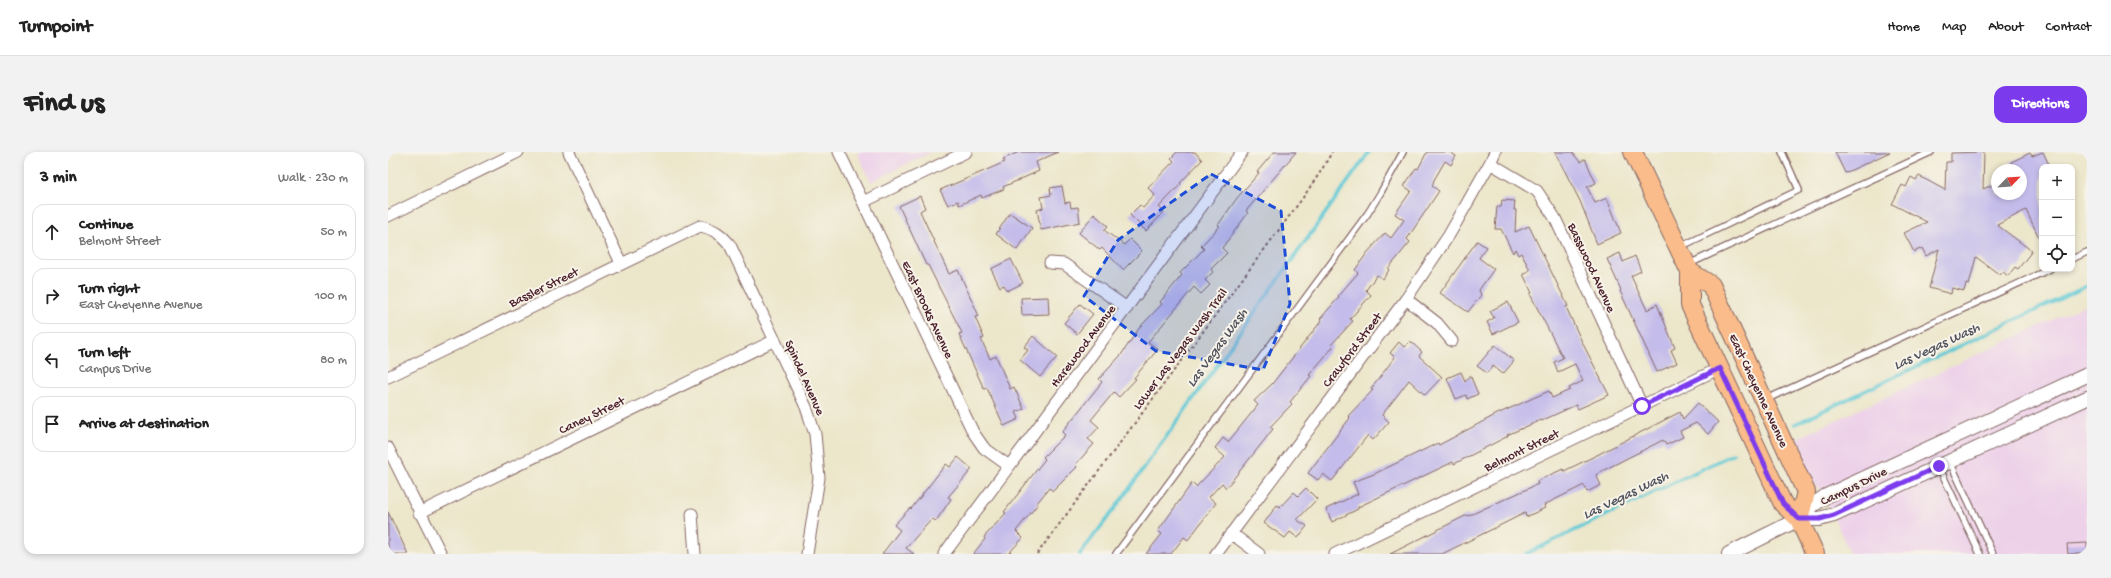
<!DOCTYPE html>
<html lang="en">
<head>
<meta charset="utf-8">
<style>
  :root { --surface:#fff; --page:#f2f2f2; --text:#222; --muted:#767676; --line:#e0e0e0; --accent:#7c3aed }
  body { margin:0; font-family:"Gochi Hand",sans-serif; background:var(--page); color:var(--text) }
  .controls { position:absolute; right:12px; top:12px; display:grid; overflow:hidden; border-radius:8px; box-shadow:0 2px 6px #0003 }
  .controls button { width:36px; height:36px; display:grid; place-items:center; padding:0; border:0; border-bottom:1px solid var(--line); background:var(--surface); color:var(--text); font:20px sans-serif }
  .compass { position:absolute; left:1603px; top:12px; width:36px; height:36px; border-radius:50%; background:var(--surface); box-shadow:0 2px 6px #0003; rotate:65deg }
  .stop { position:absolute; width:12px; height:12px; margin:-9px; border:3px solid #7c3aed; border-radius:50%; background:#fff }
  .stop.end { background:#7c3aed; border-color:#fff; box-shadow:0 1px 4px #0008 }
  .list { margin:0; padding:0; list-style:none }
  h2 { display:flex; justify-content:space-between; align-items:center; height:52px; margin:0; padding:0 16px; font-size:17px }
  h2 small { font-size:13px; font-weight:400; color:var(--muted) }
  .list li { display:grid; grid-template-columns:26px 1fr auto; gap:12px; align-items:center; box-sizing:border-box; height:56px; margin:0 8px 8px; padding:0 8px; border:1px solid var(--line); border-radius:12px }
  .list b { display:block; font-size:15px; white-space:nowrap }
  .list p { margin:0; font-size:13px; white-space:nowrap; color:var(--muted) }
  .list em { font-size:13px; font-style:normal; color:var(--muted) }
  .icon { flex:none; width:22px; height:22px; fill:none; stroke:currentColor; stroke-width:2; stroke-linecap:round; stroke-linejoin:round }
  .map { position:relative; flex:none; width:1699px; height:402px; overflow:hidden; border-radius:12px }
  header { display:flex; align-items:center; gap:24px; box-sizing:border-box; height:56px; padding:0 20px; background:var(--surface); border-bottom:1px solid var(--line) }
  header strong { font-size:19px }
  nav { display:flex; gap:22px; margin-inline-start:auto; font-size:14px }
  .intro { display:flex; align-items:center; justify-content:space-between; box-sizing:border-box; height:96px; padding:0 24px }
  h1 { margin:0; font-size:28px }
  .button { padding:10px 18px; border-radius:12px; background:var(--accent); color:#fff; font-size:14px; font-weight:700 }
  main { display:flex; gap:24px; padding:0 24px }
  aside { flex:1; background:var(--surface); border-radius:12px; box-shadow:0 2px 6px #0003 }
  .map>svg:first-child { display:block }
  .built { fill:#edd1e9 }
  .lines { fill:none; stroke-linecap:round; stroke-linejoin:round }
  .stream { stroke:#5ec9d6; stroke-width:3.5 }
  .building { fill:#c4bcea }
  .service-casing { stroke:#836563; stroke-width:8 }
  .minor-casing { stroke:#836563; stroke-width:13 }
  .tertiary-casing { stroke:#836563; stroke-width:16 }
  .primary-casing { stroke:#836563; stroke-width:20 }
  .path { stroke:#836563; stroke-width:2; stroke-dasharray:3 3; stroke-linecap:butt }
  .service { stroke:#fff; stroke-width:5.5 }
  .minor { stroke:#fff; stroke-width:11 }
  .tertiary { stroke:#fff; stroke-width:14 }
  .primary { stroke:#f9bc8a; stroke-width:18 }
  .route { stroke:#7c3aed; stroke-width:5 }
  .marked { fill:#1d4ed8; fill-opacity:0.2; stroke:#1d4ed8; stroke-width:3; stroke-dasharray:8 5; stroke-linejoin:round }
  .labels { text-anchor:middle; stroke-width:4; stroke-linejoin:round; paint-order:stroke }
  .street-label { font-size:13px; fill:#4a1f2b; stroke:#f7f3e8 }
  .water-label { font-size:14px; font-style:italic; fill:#50525e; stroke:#f7f3e8 }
</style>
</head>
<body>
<header>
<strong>Turnpoint</strong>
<nav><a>Home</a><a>Map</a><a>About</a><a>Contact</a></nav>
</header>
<div class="intro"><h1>Find us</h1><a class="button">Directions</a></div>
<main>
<aside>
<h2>3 min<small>Walk · 230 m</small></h2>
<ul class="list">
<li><svg class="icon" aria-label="ahead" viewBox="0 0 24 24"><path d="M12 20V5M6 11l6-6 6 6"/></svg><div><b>Continue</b><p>Belmont Street</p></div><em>50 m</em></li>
<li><svg class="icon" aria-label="right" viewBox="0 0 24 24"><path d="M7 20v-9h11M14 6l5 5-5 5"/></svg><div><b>Turn right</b><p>East Cheyenne Avenue</p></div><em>100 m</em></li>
<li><svg class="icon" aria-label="left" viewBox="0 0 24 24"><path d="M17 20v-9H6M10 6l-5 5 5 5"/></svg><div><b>Turn left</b><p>Campus Drive</p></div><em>80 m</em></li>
<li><svg class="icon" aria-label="arrive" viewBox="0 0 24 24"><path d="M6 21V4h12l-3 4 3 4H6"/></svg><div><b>Arrive at destination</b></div></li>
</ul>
</aside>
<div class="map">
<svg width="1699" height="402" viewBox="0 0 1699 402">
  <rect width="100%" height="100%" fill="#f7f3e8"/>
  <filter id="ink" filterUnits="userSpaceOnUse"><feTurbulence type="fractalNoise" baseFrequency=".025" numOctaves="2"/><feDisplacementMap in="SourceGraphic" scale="8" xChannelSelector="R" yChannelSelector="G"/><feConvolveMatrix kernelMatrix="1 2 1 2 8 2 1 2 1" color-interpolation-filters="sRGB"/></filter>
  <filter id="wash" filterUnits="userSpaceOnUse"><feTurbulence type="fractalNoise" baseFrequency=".012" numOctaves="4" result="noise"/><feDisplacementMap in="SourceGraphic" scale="16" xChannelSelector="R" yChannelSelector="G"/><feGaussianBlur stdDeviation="0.9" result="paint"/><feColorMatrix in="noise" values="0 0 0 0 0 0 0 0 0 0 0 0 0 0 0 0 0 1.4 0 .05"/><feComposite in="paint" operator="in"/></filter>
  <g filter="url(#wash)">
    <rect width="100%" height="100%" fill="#ece6ca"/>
    <path class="built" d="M469,0h74l-60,30z
      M1699,152v250h-237l-29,-65 -9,-5 -21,-43z"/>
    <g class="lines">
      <path class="stream" d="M1407,272l292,-138
        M692,402l39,-51 250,-351
        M1138,402l207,-100"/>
    </g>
    <g id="blocks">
      <path class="building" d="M631,0h39l-22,10 3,9 -36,16 1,2 -22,9 -1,-3 -22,10 -1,-4 -10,4 -8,-15 65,-28 -2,-3z
        M789,0h18l7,8 -22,23 1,1 -22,23 5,5 -18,19 -16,-16 10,-10 3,3 12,-13 -7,-7 26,-27 -3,-3z
        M886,0h22l-50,59 2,2 -26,35 5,5 -16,16 2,3 -8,8 5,5 -9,9 -7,-7 -46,55 10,7 -24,29 2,1 -17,18 -5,-5 -23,28 8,7 -11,12 6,5 -19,21 2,2 -24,24 -4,-3 -12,15 1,1 -22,27 7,7 -15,16h-35l12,-15 -1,-2 22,-24 -2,-1 41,-53 -2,-2 22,-22 -3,-3 40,-50 -3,-3 22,-24 19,-28 22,-23 -2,-2 22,-27 -2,-2 24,-24 -3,-3 19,-20 -2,-1 19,-27 22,-25 -2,-1z
        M1039,0h23l6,4 -5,9 -6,-4 -11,19 -2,6 7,5 -32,48 3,3 -22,27 1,1 -6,9 -6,-4 -11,15 5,5 -21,24 3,2 -22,24 2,2 -24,28 2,1 -21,26 2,2 -22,23 3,2 -18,23 -29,36 -4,-5 -13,14 7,6 -28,37 -4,-3 -13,17h-25l16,-20 -4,-3 34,-48 4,4 29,-30 -10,-9 8,-10 5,4 30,-37 -4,-4 18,-17 50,-64 -2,-1 19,-22 -1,-1 20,-23 -3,-3 12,-17 18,-20 6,5 13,-18 -9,-6 16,-23 -7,-5 12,-18 2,1z
        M1167,0h17l8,10 5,-3 11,24 -9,4 8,16 12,-5 14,35 -24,11 -17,-43z
        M1447,0h55l-45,21z
        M1596,0l-1,37 14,-6v11h24v-24h-7l-3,-8 19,-9 2,3 11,-4 7,15h-8v77l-16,-34 -29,15 35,26 -14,18 -3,-2 -7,9 -5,-4 -3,3 -24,-18 -7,28 -3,-1 -2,7 -12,-3 -1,6 -22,-6 10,-39 -13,7 -4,-8 -8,4 -10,-19 23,-11 -35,-18 10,-19 4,2 5,-10 5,3 3,-4 26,14 1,-28h5v-9z
        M674,34l3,17 5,-1 1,6 7,-1 2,15 -39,8 -4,-20 6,-2 -2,-11 10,-2 -1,-7z
        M532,44l5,12 -5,3 29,63 9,-4 21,46 -4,1 9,21 -3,1 9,20 6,-3 14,33 4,-2 10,22 -8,3 3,7 -15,7 -17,-38 -3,1 -25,-55 3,-1 -34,-68h-2l-27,-59z
        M1114,48l13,1 -1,9h2l-1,22 14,-6 39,80 -2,1 16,35 27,53 -31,14 -2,-4 -35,16v-1l-34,15 1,1 -54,28 -1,-2 -95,45v2l-26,13 -6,-13 32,-15 -5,-12 21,-8 64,-31 1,2 58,-31 52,-23 3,7 18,-8 -1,-2 14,-7 -8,-17 -17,8 -4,-10 9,-4 -33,-64 2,-1 -9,-19 7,-4 -9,-17 -3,2 -3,-6 -2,4 -12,-24h-6l2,-22h4z
        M622,61l22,15 -15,22 -21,-16z
        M706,62l14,12 -4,4 20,15 6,-6 12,12 -19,19 -21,-22 -2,2 -21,-17z
        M1089,89l9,6 -7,11 15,11 -15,21 2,5 -13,17 -28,-19z
        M1232,101l3,9 12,-6 6,15 -10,5 16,34 10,-6 18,44 -4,2 6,13 -20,9 -37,-81 1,-1 -14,-31z
        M623,107l12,24 -16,8 -3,-6 -4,2 -9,-18z
        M660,145l1,17 -27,1 -1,-17z
        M1120,150l10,20 -25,12 -6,-12 7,-4 -4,-7z
        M692,152l13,10 -16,20 -13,-11z
        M645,184l24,21 -17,20 -20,-17 8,-10 -4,-3z
        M1022,189l12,11 -3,4 23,21 -17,18 -16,-15 -27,35 7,7 -16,18 -5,-5 -36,46 -9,-7 -5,6 -10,-7 42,-55 -2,-2 25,-26 -2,-1 24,-32 -5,-4 9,-11 5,5z
        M1107,193l19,16 -11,13 -10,-8 -6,7 -10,-7z
        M1073,220l4,9 5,-6 8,19 -11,5 -1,-4 -10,4 -9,-21z
        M1310,251l20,19 -10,12 -12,-11 -16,8 3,6 -17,8 -3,-5 -63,32 -4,3 5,10 -14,7 -3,-7 -40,20 1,3 -19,9 -1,-4 -83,41h-52l77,-39 1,1 70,-32 -1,-3 26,-12 1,2 33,-16 83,-43 3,7z
        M570,305l14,12 -24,28 3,2 -15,22 -4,-2 -26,29 8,6h-32l18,-24 -6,-5 16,-17 1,1 35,-45 4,3z
        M918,336l11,11 -20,21 10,6 -9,12 -8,-6 -5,6 -21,-15 13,-18 3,2 14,-15 4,4z
        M0,360l20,42h-18l-2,-4z
        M1699,391v11h-19l-1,-10z"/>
    </g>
  </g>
  <g filter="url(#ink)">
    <use href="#blocks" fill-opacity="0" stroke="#836563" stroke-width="1"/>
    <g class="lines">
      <defs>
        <path id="service" d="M1292,95l119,-57 -17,-38
          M1684,107l15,-7
          M1301,112l242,-112
          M1379,247l283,-130
          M1562,310l43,92
          M1551,315l41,87
          M728,402l252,-341 13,-21 22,-40"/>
        <path id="minor" d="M181,0l52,111
          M451,0l134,280 11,16 25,18
          M1102,11l47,28 18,27 87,188
          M475,50l103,-50
          M0,64l130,-64
          M662,111l14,1 63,44
          M1018,147l31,24 15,18
          M0,225l312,-151c14,3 21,8 30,19l76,162 9,27 4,44 -12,76
          M0,296l53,106
          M31,361l356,-173
          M304,362l3,40
          M843,381l28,21
          M556,402l298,-402
          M828,402l190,-255 43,-64 41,-72 5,-11
          M947,402l385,-186"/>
        <path id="tertiary" d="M1411,367h20l15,-4 253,-117
          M1341,402l70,-35 14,-14 13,-9 261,-121"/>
        <path id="primary" d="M1245,0l57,120v33l93,199 16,15 16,35
          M1302,120l21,13 95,207 -7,27"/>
      </defs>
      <use href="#service" class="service-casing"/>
      <use href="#minor" class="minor-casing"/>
      <use href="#tertiary" class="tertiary-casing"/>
      <use href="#primary" class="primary-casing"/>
      <path class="path" d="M649,402l265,-355 19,-28 11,-19"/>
      <use href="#service" class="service"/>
      <use href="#minor" class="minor"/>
      <use href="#tertiary" class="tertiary"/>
      <use href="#primary" class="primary"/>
    </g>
  </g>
  <g class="lines" filter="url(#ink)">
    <path class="route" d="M1254,254l78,-38 63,136 16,15h21l14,-4 105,-49"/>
  </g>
  <path class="marked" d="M823,22l70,37 9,93 -27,66 -107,-19 -72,-55 34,-56z"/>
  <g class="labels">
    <g class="street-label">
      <text transform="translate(1205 115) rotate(65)" y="5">Basswood Avenue</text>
      <text transform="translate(155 134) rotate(-26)" y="5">Bassler Street</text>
      <text transform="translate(541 157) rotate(65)" y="5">East Brooks Avenue</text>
      <text transform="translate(694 193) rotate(-53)" y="5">Harewood Avenue</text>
      <text transform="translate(791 196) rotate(-53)" y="5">Lower Las Vegas Wash Trail</text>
      <text transform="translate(963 197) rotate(-53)" y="5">Crawford Street</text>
      <text transform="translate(418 225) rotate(66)" y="5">Spindel Avenue</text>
      <text transform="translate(1372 238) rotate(65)" y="5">East Cheyenne Avenue</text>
      <text transform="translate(203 262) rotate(-26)" y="5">Caney Street</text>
      <text transform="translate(1133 297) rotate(-26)" y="5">Belmont Street</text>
      <text transform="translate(1465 333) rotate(-26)" y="5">Campus Drive</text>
    </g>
    <g class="water-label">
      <text transform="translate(1548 193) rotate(-25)" y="5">Las Vegas Wash</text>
      <text transform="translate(828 195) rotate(-54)" y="5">Las Vegas Wash</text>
      <text transform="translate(1237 342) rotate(-26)" y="5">Las Vegas Wash</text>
    </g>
  </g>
</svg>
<div class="controls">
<button>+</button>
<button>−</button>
<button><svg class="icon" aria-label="locate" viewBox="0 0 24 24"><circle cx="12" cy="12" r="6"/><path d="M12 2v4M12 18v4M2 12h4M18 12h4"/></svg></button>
</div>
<svg class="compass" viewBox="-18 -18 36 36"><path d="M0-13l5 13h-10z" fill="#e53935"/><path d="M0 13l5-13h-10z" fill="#767676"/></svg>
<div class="stop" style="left:1254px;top:254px"></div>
<div class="stop end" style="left:1551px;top:314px"></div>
</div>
</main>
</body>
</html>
